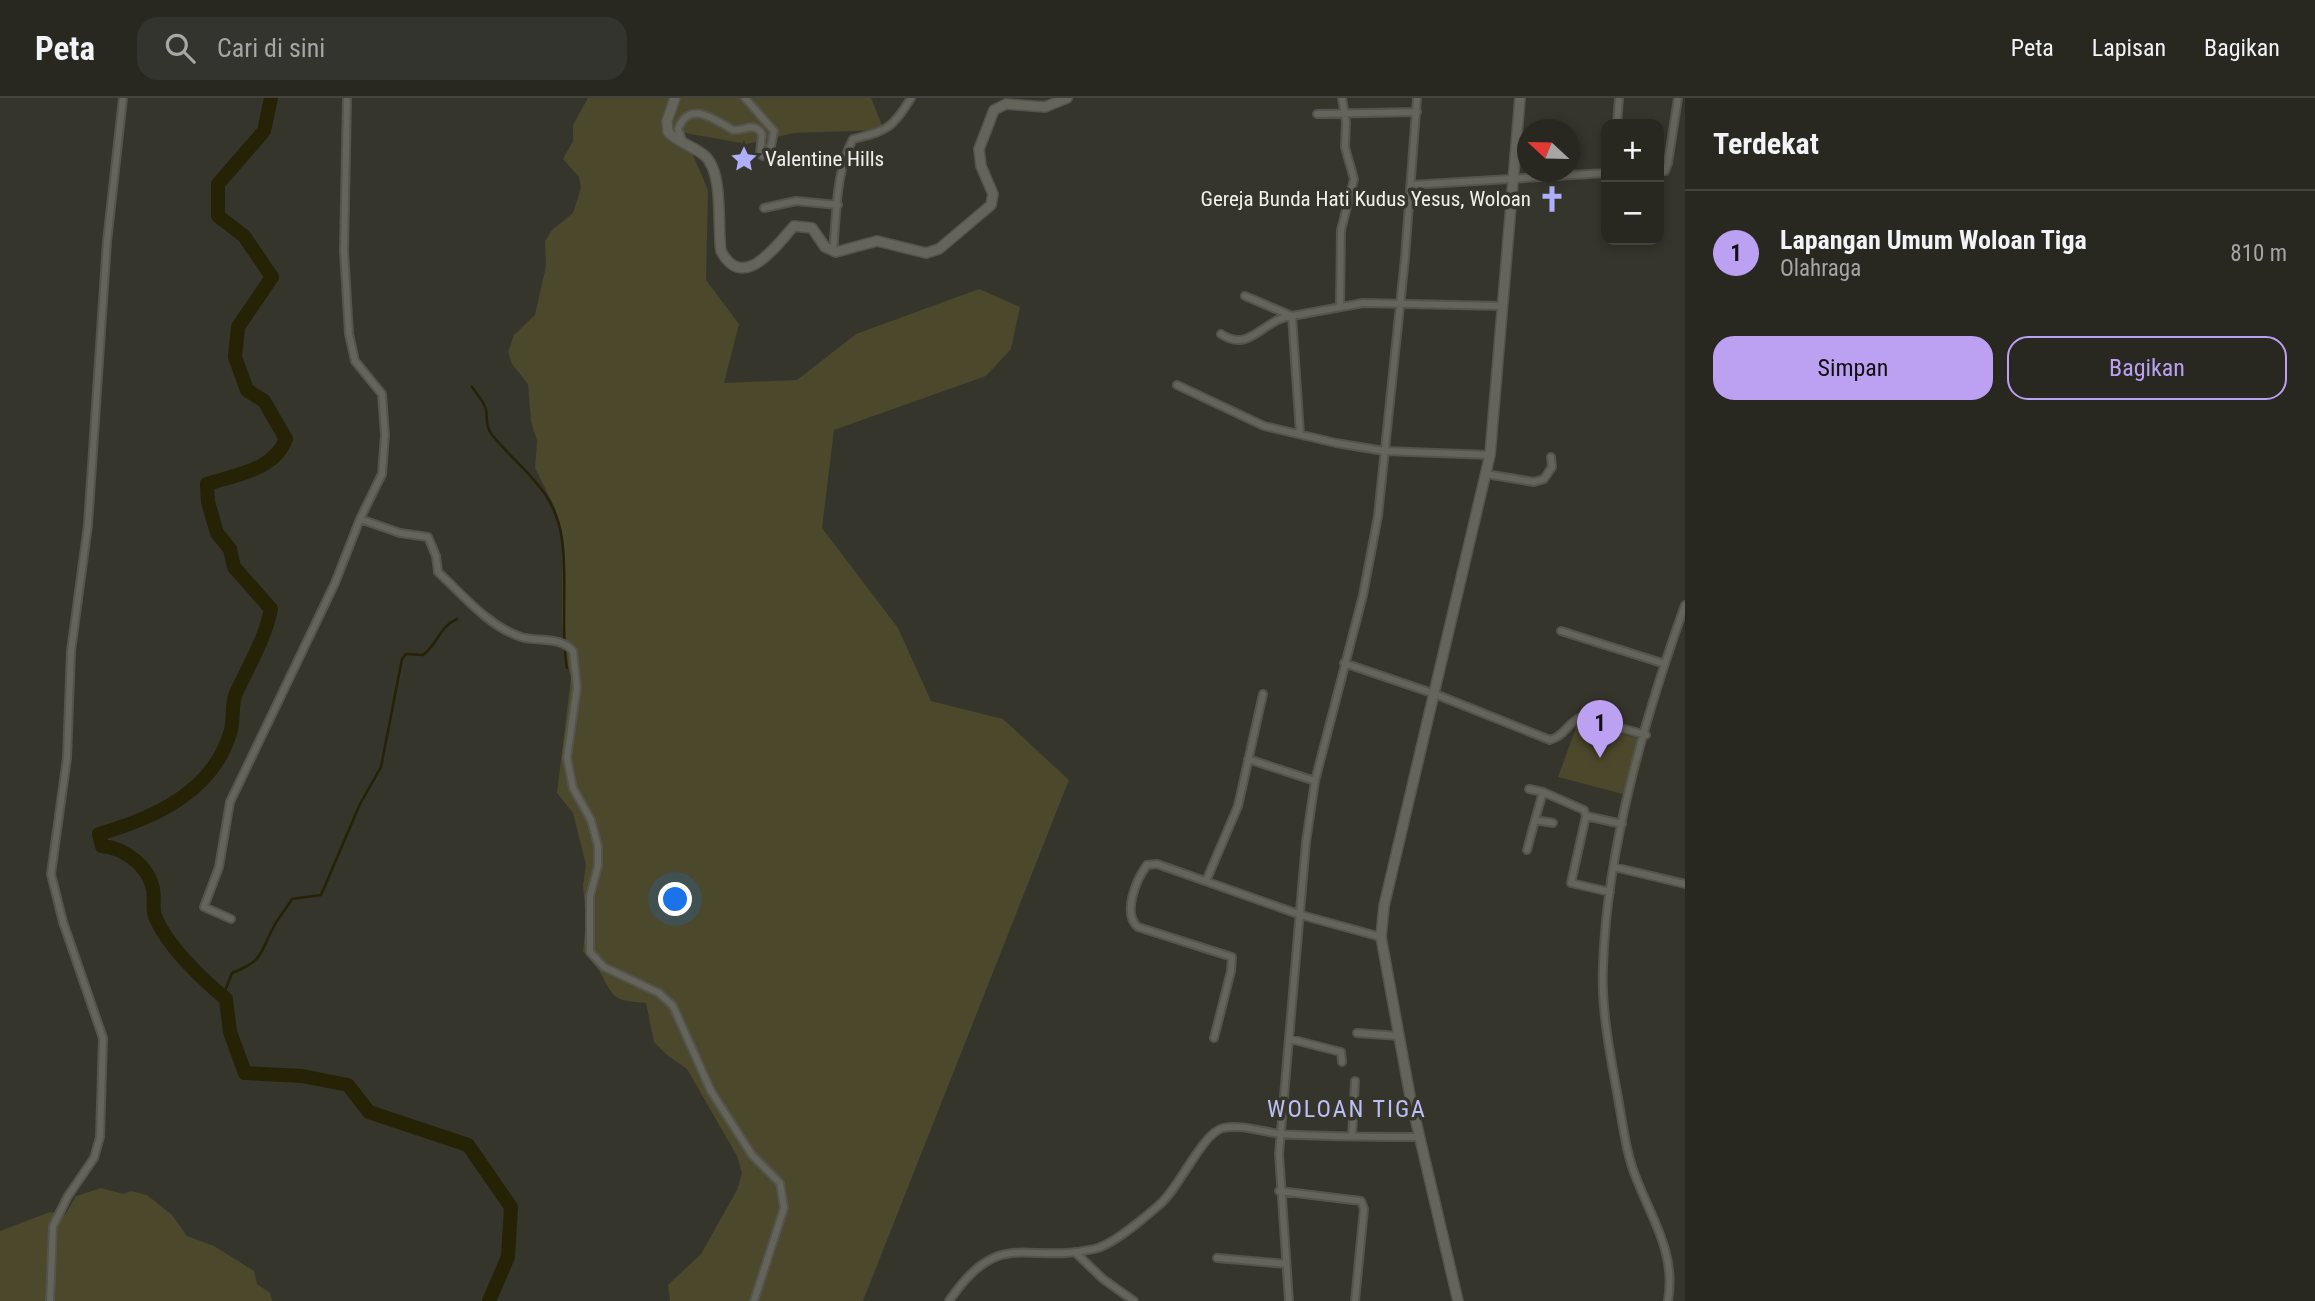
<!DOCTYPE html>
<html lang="id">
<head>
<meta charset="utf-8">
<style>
  :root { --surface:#282821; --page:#34342e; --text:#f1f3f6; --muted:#a5a6a5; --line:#44443f; --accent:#bca0f2 }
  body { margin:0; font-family:"Roboto Condensed",sans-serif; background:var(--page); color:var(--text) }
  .controls { position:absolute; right:21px; top:21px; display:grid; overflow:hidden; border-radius:14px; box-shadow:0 4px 10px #0003 }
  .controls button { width:63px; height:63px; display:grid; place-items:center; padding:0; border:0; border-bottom:2px solid var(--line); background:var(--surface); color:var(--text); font:35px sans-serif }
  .compass { position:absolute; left:1517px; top:21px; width:63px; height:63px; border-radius:50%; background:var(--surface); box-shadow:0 4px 10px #0003; rotate:292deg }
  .you { position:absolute; left:676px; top:802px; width:24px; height:24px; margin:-18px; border:5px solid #fff; border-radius:50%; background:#1a73e8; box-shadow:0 0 0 10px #1a73e833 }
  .badge { display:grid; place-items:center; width:46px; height:46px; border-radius:50%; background:var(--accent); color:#111; font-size:23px; font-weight:700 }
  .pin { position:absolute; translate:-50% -58px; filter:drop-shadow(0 2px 4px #0008) }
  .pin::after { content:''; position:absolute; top:37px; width:24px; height:21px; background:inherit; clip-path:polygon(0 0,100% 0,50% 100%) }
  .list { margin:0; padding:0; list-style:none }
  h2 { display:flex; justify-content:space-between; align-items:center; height:91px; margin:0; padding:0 28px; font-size:30px }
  h2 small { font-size:23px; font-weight:400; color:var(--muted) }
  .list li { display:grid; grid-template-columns:46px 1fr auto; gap:21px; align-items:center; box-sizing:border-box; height:126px; padding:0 28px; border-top:2px solid var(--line) }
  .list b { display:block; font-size:26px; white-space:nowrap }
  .list p { margin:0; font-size:23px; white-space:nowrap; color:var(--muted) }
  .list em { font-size:23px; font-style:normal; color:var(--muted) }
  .actions { display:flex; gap:14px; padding:21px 28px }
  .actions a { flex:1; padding:16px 0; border:2px solid var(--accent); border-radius:21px; text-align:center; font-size:24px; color:var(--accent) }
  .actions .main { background:var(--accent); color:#111 }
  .icon { flex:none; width:38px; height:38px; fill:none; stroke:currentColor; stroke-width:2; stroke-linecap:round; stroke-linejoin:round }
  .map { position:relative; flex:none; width:1685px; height:1203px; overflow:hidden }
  header { display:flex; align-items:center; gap:42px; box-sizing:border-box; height:98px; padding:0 35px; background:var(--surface); border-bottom:2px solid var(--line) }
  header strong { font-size:33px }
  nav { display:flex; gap:38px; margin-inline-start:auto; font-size:24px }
  .search { width:490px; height:63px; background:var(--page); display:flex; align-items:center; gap:18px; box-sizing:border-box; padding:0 24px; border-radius:21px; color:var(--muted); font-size:26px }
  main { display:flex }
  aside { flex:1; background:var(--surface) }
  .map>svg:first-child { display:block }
  .green { fill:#4b482b }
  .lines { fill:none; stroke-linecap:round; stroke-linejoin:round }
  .stream { stroke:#252205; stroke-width:2.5 }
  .river { stroke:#252205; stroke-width:14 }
  .street-casing { stroke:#54534d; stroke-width:10 }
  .secondary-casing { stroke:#54534d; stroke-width:12 }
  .street { stroke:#64645a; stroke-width:6 }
  .secondary { stroke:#64645a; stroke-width:9 }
  .labels { text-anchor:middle; stroke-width:7; stroke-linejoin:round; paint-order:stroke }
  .poi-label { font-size:21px; fill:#f1f0eb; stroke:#35352c; text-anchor:start }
  .quarter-label { font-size:24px; letter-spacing:2px; fill:#bfbff8; stroke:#35352c }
</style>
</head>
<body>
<header>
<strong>Peta</strong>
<div class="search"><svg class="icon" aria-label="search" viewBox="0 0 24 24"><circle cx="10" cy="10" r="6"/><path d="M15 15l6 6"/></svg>Cari di sini</div>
<nav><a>Peta</a><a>Lapisan</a><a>Bagikan</a></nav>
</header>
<main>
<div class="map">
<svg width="1685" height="1203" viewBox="0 0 1685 1203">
  <rect width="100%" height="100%" fill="#35352c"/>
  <path class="green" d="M588,0h283l13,32 -90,3 -47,11 -85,-15 28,19 18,42 -2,90 33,44 -15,59 73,-3 59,-46 123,-45 41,18 -9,42 -25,27 -152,54 -12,98 76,100 33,73 72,18 66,61 -206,521h-193l-2,-16 33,-31 36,-64 5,-17 -5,-17 -50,-87 -20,-14 -13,-13 -8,-39c-31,-3 -31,-2 -45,-29 -4,-8 -12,-15 -18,-23l3,-29 -3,-37 3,-20 -13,-52 -16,-20 14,-116 -7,-25 -2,-33 1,-78 -8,-33 -20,-40 2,-27 -6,-20 -3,-37 -16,-20 -4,-12 6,-17 21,-20 11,-49 -1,-25 7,-11 21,-17 8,-25 -2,-11 -16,-18 10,-18v-16z
    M1578,624l63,17 -18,55 -65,-17z
    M101,1090l22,6 8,-3 16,4 25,20 15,21 27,10 40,25 3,13 13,9 2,8h-272v-70l50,-19 15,3 11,-19z"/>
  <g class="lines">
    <path class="stream" d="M472,289c5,7 12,14 14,23 2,9 -1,16 6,25 30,36 63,54 70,104 6,43 -2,86 5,129
      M223,898l9,-23c31,-12 27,-18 41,-45 5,-10 13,-19 19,-29l29,-4 39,-91 21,-37 21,-108 4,-5 17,1c15,-11 16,-28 34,-36"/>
    <path class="river" d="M271,0l-7,33 -46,53v32l26,20 28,41 -34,50 -3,30 12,33 17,11 22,38c-13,32 -49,35 -79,45l1,18 9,31 13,16 4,18 37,42c-6,30 -22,56 -35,84 -5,11 -2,25 -5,37 -17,62 -77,88 -132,104l3,12c22,2 46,19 51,43 2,9 -1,19 2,27 11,29 48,64 71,83l4,33 15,41 57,3 46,9 21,27 99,33 43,62 -3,50 -19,44"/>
    <defs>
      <path id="street" d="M1317,16l100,-2
        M1617,26l2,-26
        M683,44l-5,-13c12,-30 37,-9 55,1 12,1 21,-9 29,4l-2,20 3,2 8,-10 3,-15 -29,-33
        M1659,74l6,-1 3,-8 10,-65
        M1411,87l195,-12
        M764,110l32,-7 42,4
        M833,153c4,-37 2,-78 20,-112 34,-8 40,-11 58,-41
        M1245,198l47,20 71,-13 139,3
        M1340,208l1,-76 13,-51 -9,-32 1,-25 -4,-24
        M1221,236c29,20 43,-16 71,-18l8,118
        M1177,287l87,41 72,17 48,8 106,4
        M1486,376l48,8 10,-3 8,-12 -1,-10
        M360,421l40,14 28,4 8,19 2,16c25,23 50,54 83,65 17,5 39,-1 52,14l4,36 -10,71 6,30 18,32 7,26v20l-8,30v56l14,15 55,26 14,13 38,85 41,64 28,28 4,25 -30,93
        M1561,533l104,33
        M1344,565l91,31 115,46c15,-4 17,-17 31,-23l65,18
        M1248,661l67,22
        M1529,691l14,3
        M1586,718l36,8
        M1553,725l-18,-3 8,-28 41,18 2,6 -15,67 39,9
        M1527,752l8,-30
        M1614,769l71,17
        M1206,783l32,-75 25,-112
        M231,821l-27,-12 15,-40 11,-65 105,-219 25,-64 22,-45 3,-39 -3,-41 -27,-33 -6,-27 -5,-83 3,-153
        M1357,935l42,3
        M1214,940l17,-67 1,-14 -94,-30c-16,-13 -2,-47 9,-62l10,-1 144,51 80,22
        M1290,941l51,13 1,10
        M1352,1038l3,-55
        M1279,1093l82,10 3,8 -9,92
        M1075,1154l28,27 31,22
        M1217,1160l69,6
        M50,1203l3,-75 15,-30 26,-38 6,-21 3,-99 -40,-116 -12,-48 16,-116 4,-107 17,-126 19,-283 16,-144
        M949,1203c51,-75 76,-36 145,-52 19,-4 50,-31 65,-44 20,-16 43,-72 64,-77 18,-4 40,4 58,6 46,3 93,3 139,3
        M1289,1203l-10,-147 27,-312 9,-61 48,-186 15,-79 27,-258 12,-160
        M1668,1203c8,-47 -15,-80 -31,-121 -12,-28 -15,-63 -21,-93 -7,-39 -15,-81 -13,-121 4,-119 42,-249 82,-361"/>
      <path id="secondary" d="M675,0l-8,23 1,11c10,11 26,14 37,24 19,17 12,71 16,95 23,43 57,-8 73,-25l18,2 13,19 11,5 41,-11 49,12 13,-4 52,-44 2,-11 -12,-28 -2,-17 15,-39 12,-6 39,3 22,-9
        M1458,1203l-48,-205 -29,-159 3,-31 106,-451 30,-357"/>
    </defs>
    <use href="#street" class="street-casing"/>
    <use href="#secondary" class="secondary-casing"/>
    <use href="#street" class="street"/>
    <use href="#secondary" class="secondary"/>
  </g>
  <defs>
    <symbol id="sight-bare" viewBox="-9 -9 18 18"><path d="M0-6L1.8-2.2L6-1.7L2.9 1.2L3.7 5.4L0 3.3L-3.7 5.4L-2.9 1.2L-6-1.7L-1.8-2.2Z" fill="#afaefa" stroke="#35352c" stroke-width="2.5" paint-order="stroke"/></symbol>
    <symbol id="church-bare" viewBox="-9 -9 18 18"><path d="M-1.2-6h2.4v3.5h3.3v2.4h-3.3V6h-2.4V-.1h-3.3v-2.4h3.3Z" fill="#afaefa" stroke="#35352c" stroke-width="2.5" paint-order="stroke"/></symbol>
  </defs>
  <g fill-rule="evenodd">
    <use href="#sight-bare" x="725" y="42" width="38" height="38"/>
    <use href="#church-bare" x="1533" y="82" width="38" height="38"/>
  </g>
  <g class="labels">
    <g class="poi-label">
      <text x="765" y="68">Valentine Hills</text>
      <text x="1531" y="108" text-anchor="end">Gereja Bunda Hati Kudus Yesus, Woloan</text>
    </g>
    <g class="quarter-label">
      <text x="1347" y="1019">WOLOAN TIGA</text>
    </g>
  </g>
</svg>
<div class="controls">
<button>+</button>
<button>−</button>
</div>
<svg class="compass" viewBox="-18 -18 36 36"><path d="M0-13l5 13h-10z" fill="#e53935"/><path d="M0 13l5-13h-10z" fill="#a5a6a5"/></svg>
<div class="you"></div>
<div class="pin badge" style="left:1600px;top:660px">1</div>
</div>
<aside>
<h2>Terdekat<small></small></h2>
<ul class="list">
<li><span class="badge">1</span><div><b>Lapangan Umum Woloan Tiga</b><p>Olahraga</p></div><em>810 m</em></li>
</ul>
<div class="actions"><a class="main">Simpan</a><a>Bagikan</a></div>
</aside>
</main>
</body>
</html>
